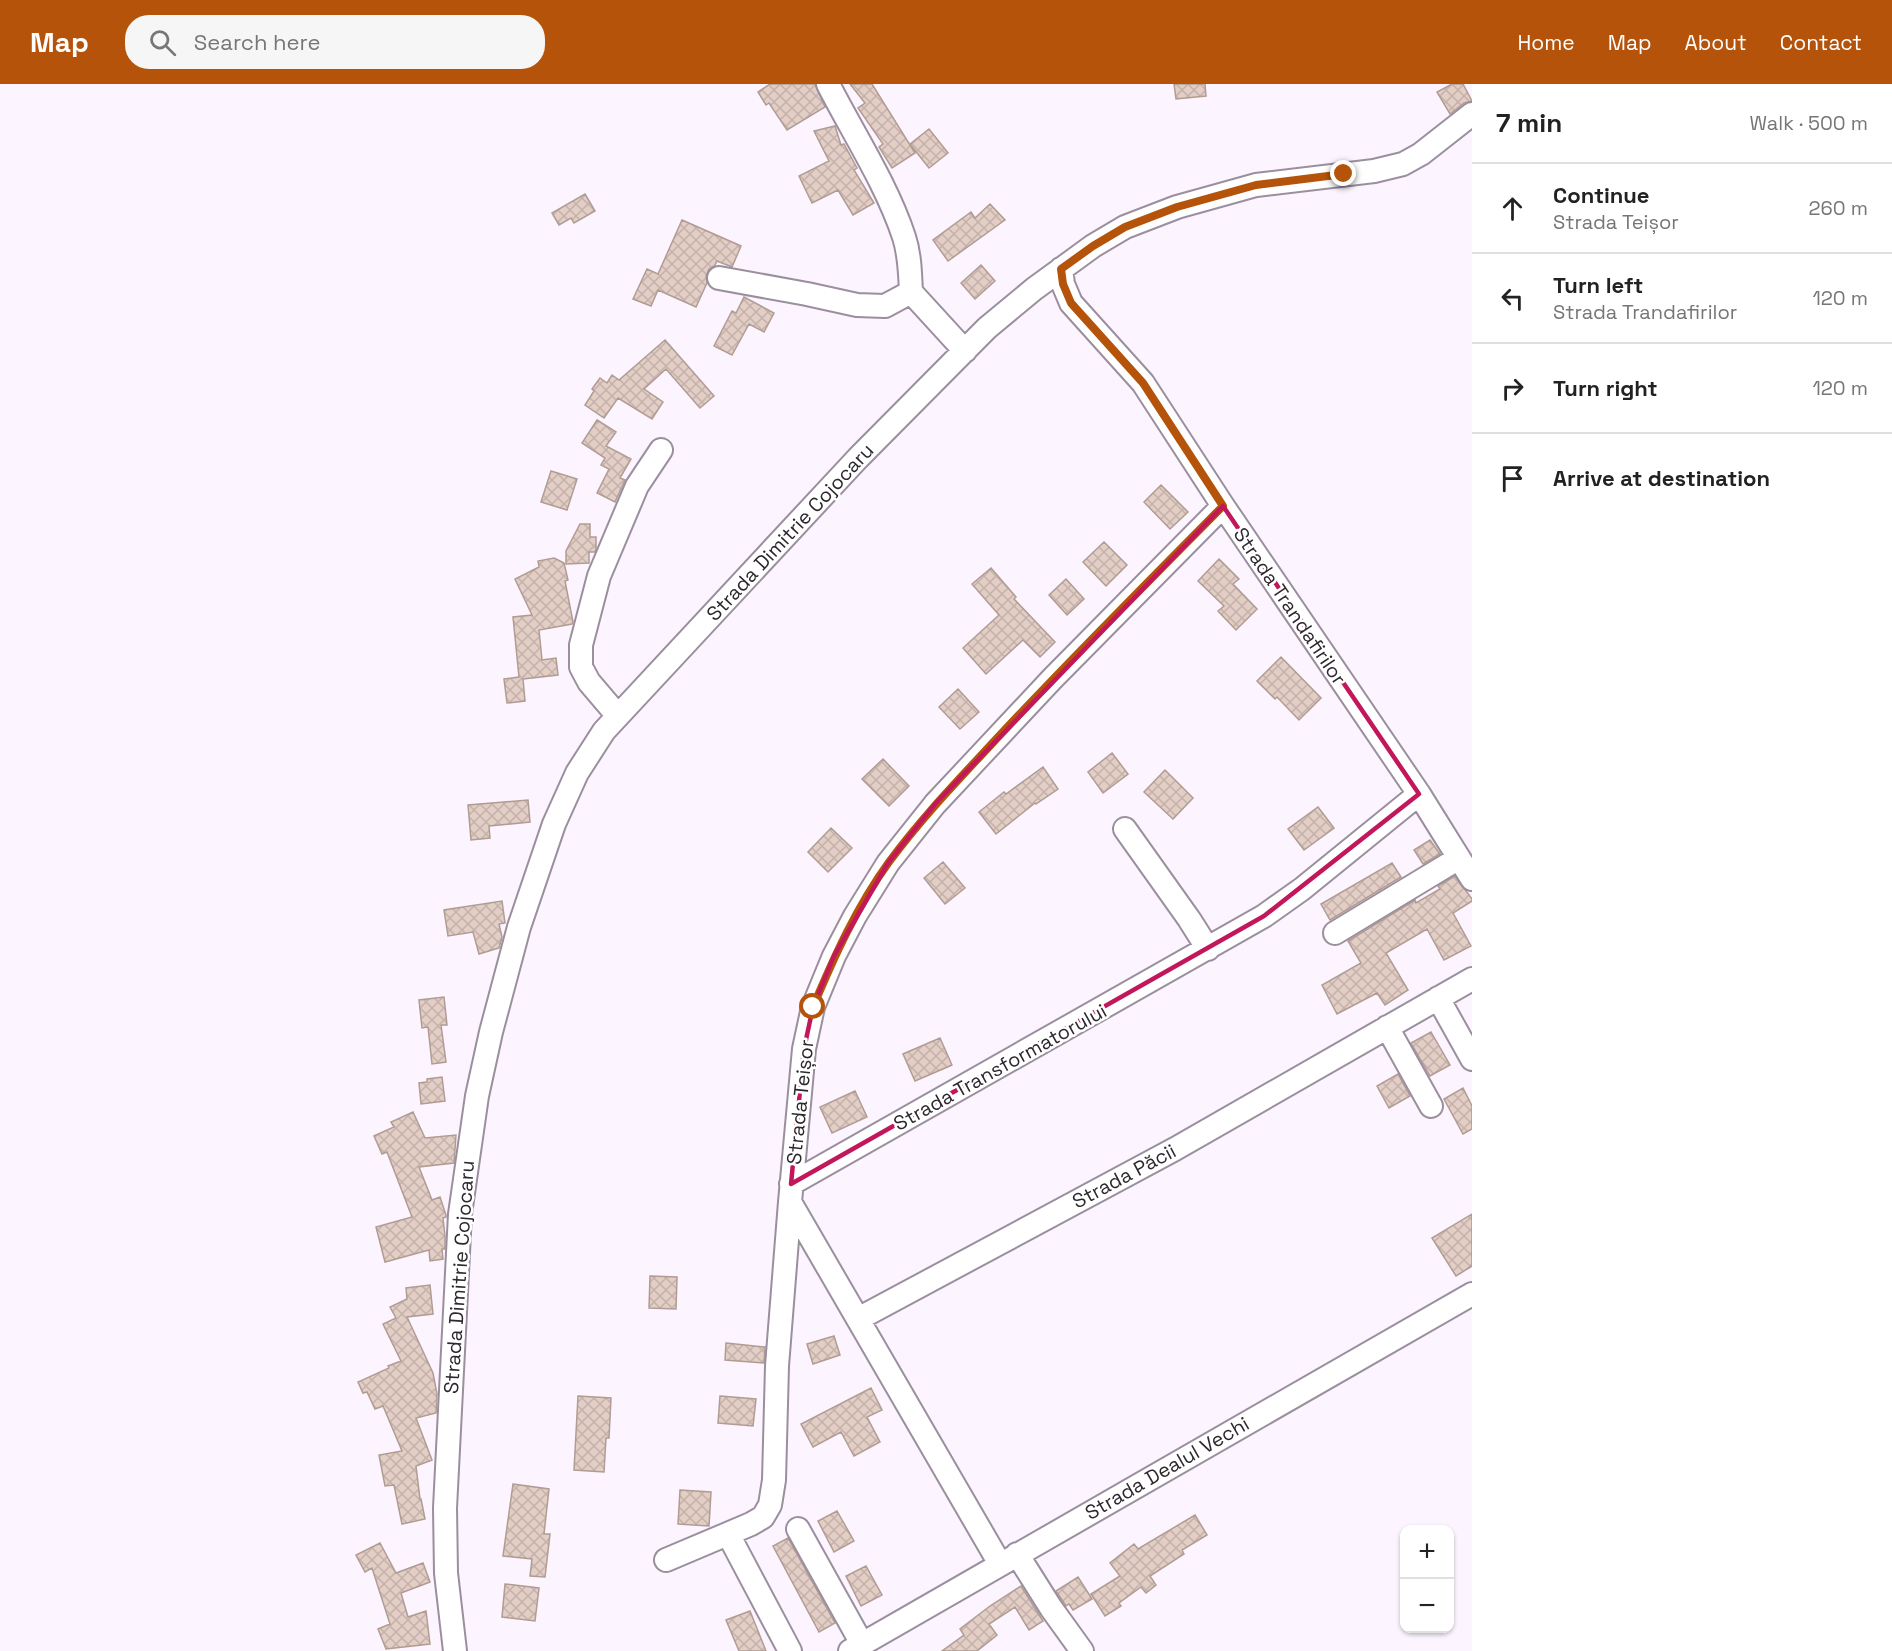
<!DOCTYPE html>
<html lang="en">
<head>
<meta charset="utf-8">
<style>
  :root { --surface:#fff; --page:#f6f6f6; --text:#222; --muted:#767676; --line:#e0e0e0; --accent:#b45309 }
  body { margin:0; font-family:"Space Grotesk",sans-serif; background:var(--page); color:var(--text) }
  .controls { position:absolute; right:18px; bottom:18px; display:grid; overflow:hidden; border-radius:12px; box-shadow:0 2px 4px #0004 }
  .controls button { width:54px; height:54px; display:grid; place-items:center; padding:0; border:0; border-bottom:2px solid var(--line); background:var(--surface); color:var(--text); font:30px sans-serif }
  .stop { position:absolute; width:18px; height:18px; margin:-14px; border:4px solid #b45309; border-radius:50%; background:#fff }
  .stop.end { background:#b45309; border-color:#fff; box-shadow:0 2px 6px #0008 }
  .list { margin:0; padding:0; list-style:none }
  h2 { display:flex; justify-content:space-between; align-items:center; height:78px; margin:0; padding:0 24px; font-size:26px }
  h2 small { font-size:20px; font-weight:400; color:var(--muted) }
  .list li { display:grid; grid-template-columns:39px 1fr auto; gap:18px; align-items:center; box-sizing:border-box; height:90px; padding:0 24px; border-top:2px solid var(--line) }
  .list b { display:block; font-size:22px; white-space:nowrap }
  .list p { margin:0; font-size:20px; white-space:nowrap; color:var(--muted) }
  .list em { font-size:20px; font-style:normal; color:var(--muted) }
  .icon { flex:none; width:33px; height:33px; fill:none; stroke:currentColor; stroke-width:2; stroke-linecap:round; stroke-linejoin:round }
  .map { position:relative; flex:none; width:1472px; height:1567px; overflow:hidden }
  header { display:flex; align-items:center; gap:36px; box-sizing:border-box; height:84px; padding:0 30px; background:var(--accent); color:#fff }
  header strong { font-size:28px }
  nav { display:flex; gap:33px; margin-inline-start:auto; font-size:21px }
  .search { width:420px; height:54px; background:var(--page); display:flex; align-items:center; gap:15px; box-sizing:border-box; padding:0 21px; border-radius:24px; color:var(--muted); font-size:22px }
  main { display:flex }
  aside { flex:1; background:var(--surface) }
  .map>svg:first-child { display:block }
  .building { fill:url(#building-cross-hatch); stroke:#b09c93; stroke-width:1.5 }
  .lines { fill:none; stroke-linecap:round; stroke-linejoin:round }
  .minor-casing { stroke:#9b8f9f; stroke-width:26 }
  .minor { stroke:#fff; stroke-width:22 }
  .route { stroke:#b45309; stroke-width:8 }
  .marked { fill:none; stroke:#c2185b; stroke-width:4.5; stroke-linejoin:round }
  .labels { text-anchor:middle; stroke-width:5; stroke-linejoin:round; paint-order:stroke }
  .street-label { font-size:20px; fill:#2d282e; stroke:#fff }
</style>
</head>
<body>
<header>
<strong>Map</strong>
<div class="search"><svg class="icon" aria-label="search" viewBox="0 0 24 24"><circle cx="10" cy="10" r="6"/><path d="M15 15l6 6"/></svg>Search here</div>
<nav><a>Home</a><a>Map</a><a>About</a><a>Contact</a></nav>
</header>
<main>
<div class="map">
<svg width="1472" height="1567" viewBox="0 0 1472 1567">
  <defs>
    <pattern id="building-cross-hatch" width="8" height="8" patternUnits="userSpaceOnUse" patternTransform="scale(1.5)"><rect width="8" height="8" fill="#e3cec5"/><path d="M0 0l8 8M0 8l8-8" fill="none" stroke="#c3b1aa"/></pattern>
  </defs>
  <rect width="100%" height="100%" fill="#fcf4fe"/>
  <path class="building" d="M770,0h45l10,23 -38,23 -18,-27 -3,2 -8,-13z
    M850,0h22l43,69 -23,15 -13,-21 4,-3 -25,-36 7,-5z
    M1174,0h31l1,12 -30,3z
    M1452,0h11l9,17 -8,2 -14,11 -13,-22z
    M835,42l6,19 3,-1 13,24 -3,2 20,33 -21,12 -15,-25 -26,13 -13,-27 30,-15 -15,-30z
    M929,45l19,24 -19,15 -19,-24z
    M585,110l10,17 -21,12 -3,-5 -12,7 -7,-12z
    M990,120l15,16 -57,41 -15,-21 38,-28 4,6z
    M682,136l59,26 -9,21 -15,-6 -2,4 -6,4 -3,7 1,7 -11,24 -38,-17 -7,16 -18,-7 14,-30 11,5z
    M981,181l14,16 -20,18 -14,-16z
    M744,213l30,16 -10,19 -15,-8 -17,31 -18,-9 18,-35 4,2z
    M665,256l49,56 -14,12 -34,-39 -22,20 19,13 -11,17 -34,-21 -14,20 -19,-13 9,-14 -2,-2 8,-11 7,5 5,-8 7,5z
    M597,336l19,12 -10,14 25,13 -11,19 5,2 -10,22 -18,-9 12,-24 -8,-4 4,-7 -23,-15z
    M551,387l26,8 -10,31 -26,-8z
    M1161,401l27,27 -18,17 -26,-27z
    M580,440h10v13h6v12l-1,3h-6v11l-23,1v-13z
    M1104,458l23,23 -21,21 -23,-24z
    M554,474l10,5 4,17 -3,1 8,41 -1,2 -33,6 3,30 14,-2 2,17 -35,4 2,22 -18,2 -3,-24 15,-2 -6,-60 19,-2 -17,-36 24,-12 -1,-6z
    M1219,475l20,20 -6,5 24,25 -21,21 -18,-19 6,-5 -26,-25z
    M991,484l25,29 -2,2 41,43 -15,15 -17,-17 -37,34 -23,-26 36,-33 -27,-31z
    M1066,495l18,20 -17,16 -18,-20z
    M1281,573l40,41 -22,22 -22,-23 -2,2 -18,-18z
    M958,605l21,23 -19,17 -21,-22z
    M1112,669l16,21 -25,19 -15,-21z
    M883,675l26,27 -20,20 -27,-27z
    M1043,683l15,22 -22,15 -1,-1 -39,31 -17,-22 25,-20 2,2z
    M1165,686l28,28 -20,21 -29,-27z
    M528,716l2,22 -41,4 1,12 -19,2 -3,-35z
    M1318,723l16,21 -30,22 -16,-21z
    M831,744l21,20 -24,24 -20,-20z
    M1430,756l10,14 -17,10 -9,-14z
    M943,778l22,26 -20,16 -21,-26z
    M1392,779l9,14 -71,43 -9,-16z
    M1455,792l17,23v2l-19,12 18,33 -27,14 -17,-31 -41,24 22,37 -23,15 -8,-12 -40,21 -15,-29 39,-22 -13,-22 67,-41 1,3 24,-14 -2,-3z
    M502,817l3,22 -6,1 3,13 -3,11 -20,6 -6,-22 -25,4 -4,-26z
    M444,913l3,28h-6l5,37 -14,2 -4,-37 -6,1 -3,-28z
    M1431,948l19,33 -20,11 -19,-33z
    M940,954l12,27 -37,16 -12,-27z
    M1398,990l12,22 -21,12 -12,-22z
    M442,993l3,24 -24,3 -2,-21 8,-1v-3z
    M1463,1004l9,18v23l-9,5 -19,-35z
    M855,1007l12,26 -35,16 -12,-26z
    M413,1028l12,26 31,-3 -2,28 -35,4 13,33 8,-3 6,18v2l-3,1 2,18v13h-3l1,10 -13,2 -1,-11 -44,12 -9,-35 36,-10 -25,-65 -5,2 -8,-18 20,-9 -3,-5z
    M1472,1130v52l-16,10 -24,-38z
    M650,1192l27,1 -1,32 -27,-1z
    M430,1201l3,29 -26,3 26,56 4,21 -1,19 -20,5 16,42 -16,6 4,33h1l4,20 -23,5 -8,-39 -9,1 -6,-31 23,-4 -19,-45 -8,3 -8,-17 -4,1 -5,-11 31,-14 -1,-2 13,-5 -18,-37 13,-6 -6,-11 17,-8 -1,-11z
    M834,1252l6,19 -27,9 -6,-20z
    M726,1259l39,4 -1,16 -39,-3z
    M871,1304l11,22 -15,7 13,25 -26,14 -13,-24 -28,15 -12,-23z
    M578,1312l33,2 -2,40h-3l-2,34 -30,-2z
    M720,1312l36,3 -3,27 -35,-3z
    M513,1400l36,5 -5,45h6l-5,43 -15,-1 2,-17 -29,-3z
    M680,1406l31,2 -2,34 -31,-2z
    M837,1427l17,30 -20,11 -16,-31z
    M1195,1431l12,20 -25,15 2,4 -34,22 6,9 -10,8 -5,-6 -22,16 2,3 -16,10 -14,-22 29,-18 -10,-13 24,-19 4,5z
    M788,1454l47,85 -16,9 -46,-86z
    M380,1459l16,30 27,-10 7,19 -29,11 7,24 18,-6 4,33 -44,5 -8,-20 12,-5 -18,-56 -7,4 -9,-17z
    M866,1482l16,29 -21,11 -15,-30z
    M1078,1493l14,22 -19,11 -4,-6 -3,2 -10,-15z
    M505,1500l34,4 -4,33 -33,-4z
    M1021,1502l22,35 -14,9 -14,-23 -26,17 8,11 -20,16h-35l22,-16 -4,-6 30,-23z
    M750,1527l16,40h-27l-13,-31z"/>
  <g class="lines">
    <defs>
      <path id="minor" d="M828,0c25,49 59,101 76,153 6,18 6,37 7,55
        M1061,185l2,15 8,19 72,80 80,123 196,288 53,85
        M719,194l88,16 50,11 28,1 26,-14
        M911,208l54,59
        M618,632l-29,-34 -8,-15v-22l18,-69 38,-90 24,-36
        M1125,745l64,90 19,30
        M1335,849l124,-75
        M1438,914l34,61
        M1387,943l44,79
        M791,1100l473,-268 38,-27 117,-95
        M858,1235l317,-170 297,-170
        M798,1445l64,115
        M728,1450l62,117
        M1017,1470l34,54 31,43
        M666,1476l85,-36 12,-7 7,-12 4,-25 3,-114 13,-164
        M1000,1480l-210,-362 14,-153 9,-42 21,-51 21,-40 33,-53 47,-59 118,-126 170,-172
        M455,1567l-9,-78 -1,-65 15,-294 17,-118 14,-64 28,-105 35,-103 23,-51 27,-42 254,-273 129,-130 47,-39 59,-43 32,-19 52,-20 79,-22 118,-14 29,-7 18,-10 51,-40
        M850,1567l622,-357"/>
    </defs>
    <use href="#minor" class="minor-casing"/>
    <use href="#minor" class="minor"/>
  </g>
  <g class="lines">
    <path class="route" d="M813,923c21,-50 44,-101 76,-145 34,-46 73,-86 111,-127 73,-78 148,-153 223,-229l-80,-123 -72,-80 -8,-19 -2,-15 32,-23 32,-19 52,-20 79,-22 88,-11"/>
  </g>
  <path class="marked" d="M1223,422l196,288 -155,122 -473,268 13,-135 9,-42 21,-51 54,-93 47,-59z"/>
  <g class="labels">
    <g class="street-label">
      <text transform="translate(790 448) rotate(-47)" y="7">Strada Dimitrie Cojocaru</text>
      <text transform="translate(1290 522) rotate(56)" y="7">Strada Trandafirilor</text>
      <text transform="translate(1000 983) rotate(-29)" y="7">Strada Transformatorului</text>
      <text transform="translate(800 1018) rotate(-84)" y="7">Strada Teișor</text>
      <text transform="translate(1124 1092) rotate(-28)" y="7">Strada Păcii</text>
      <text transform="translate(459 1193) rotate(-86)" y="7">Strada Dimitrie Cojocaru</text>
      <text transform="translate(1167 1384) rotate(-30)" y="7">Strada Dealul Vechi</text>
    </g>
  </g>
</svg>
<div class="controls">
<button>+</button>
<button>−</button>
</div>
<div class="stop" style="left:813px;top:923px"></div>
<div class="stop end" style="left:1344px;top:90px"></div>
</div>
<aside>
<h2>7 min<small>Walk · 500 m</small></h2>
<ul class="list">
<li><svg class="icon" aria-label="ahead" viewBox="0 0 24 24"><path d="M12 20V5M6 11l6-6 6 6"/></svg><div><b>Continue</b><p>Strada Teișor</p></div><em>260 m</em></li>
<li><svg class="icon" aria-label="left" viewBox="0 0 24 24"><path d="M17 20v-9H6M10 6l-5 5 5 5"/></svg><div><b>Turn left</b><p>Strada Trandafirilor</p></div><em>120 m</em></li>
<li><svg class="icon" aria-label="right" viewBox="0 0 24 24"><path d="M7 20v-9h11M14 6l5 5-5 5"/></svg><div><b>Turn right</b></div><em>120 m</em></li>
<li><svg class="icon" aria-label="arrive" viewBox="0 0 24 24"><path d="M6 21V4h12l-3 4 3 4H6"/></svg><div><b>Arrive at destination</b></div></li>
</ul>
</aside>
</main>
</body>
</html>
